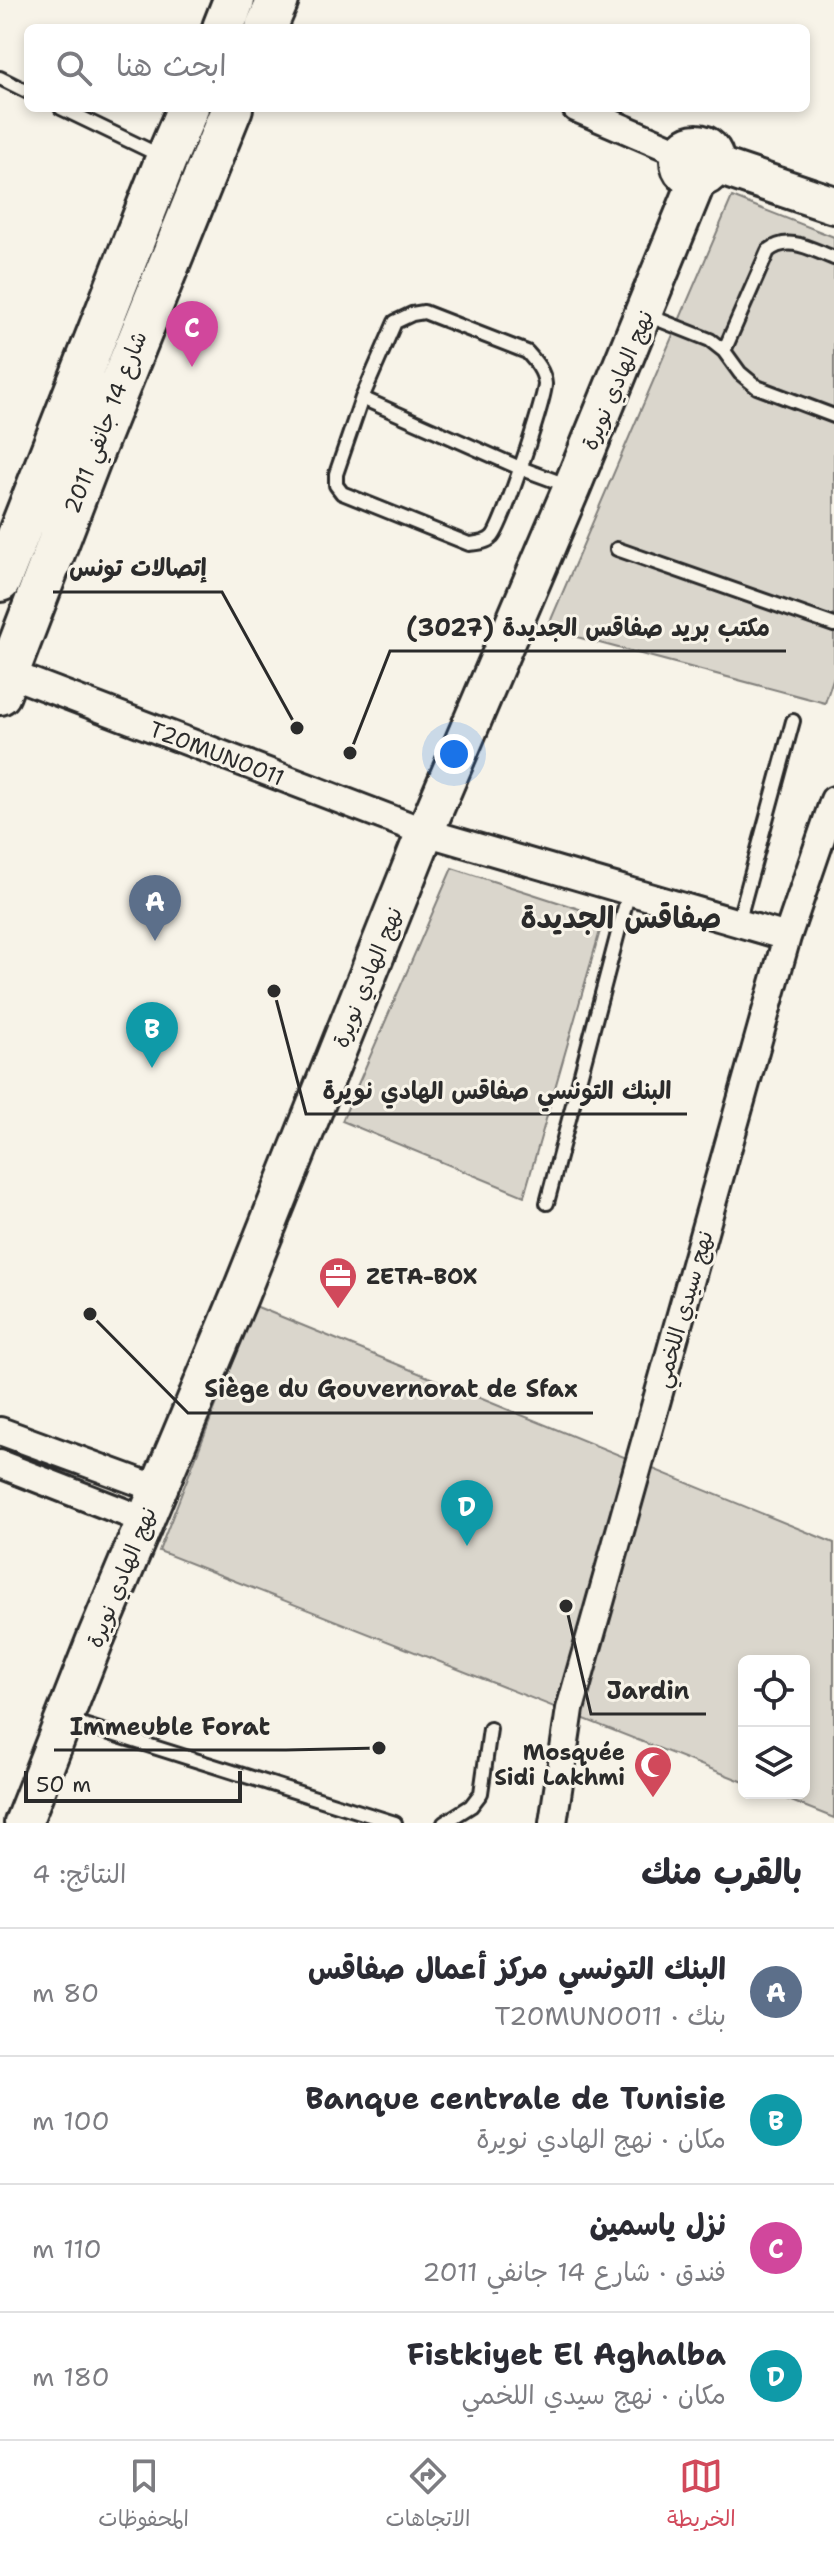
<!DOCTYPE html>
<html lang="ar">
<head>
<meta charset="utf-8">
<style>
  :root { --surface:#fff; --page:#f2f2f3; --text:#2b2b33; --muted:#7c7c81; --line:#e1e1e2; --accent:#d1495b }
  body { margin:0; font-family:"Shantell Sans","Playpen Sans Arabic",sans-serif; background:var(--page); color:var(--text); direction:rtl }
  .controls { position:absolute; right:24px; bottom:24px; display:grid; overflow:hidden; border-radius:12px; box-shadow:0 4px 12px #0003 }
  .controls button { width:72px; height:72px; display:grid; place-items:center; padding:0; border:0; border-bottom:2px solid var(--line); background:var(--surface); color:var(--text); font:40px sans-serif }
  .scale { position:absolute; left:24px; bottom:20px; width:218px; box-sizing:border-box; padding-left:8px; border:4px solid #2b2b2b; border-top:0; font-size:22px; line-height:28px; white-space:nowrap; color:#2b2b2b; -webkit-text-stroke:6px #f7f3e8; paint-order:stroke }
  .you { position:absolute; left:454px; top:754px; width:28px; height:28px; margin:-20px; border:6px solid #fff; border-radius:50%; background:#1a73e8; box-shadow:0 0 0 12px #1a73e833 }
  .badge { display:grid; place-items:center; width:52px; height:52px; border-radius:50%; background:var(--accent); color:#fff; font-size:26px; font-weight:700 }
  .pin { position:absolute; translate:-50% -66px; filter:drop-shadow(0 2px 4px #0008) }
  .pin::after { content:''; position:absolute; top:42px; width:28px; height:24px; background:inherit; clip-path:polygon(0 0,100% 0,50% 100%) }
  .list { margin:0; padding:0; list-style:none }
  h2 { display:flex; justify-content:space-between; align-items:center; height:104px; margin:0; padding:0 32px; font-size:34px }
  h2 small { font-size:26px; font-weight:400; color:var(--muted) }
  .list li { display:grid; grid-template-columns:52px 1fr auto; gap:24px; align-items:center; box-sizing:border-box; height:128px; padding:0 32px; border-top:2px solid var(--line) }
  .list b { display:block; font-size:30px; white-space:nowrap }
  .list p { margin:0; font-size:26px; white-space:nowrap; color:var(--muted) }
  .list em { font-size:26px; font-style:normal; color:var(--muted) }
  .icon { flex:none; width:44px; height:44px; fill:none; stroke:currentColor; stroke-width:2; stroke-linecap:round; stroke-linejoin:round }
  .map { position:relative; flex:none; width:834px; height:1823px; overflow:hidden; direction:ltr }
  .search { position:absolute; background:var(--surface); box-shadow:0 4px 12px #0003; left:24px; right:24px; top:24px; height:88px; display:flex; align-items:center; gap:20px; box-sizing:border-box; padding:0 28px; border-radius:12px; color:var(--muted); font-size:30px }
  .sheet { height:616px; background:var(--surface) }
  nav { display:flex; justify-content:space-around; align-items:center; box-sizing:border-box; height:112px; border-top:2px solid var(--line); background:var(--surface); font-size:22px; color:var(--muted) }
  nav a { display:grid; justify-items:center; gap:4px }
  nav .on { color:var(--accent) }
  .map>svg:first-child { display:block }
  .green { fill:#dad6cc; stroke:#82807c; stroke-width:2 }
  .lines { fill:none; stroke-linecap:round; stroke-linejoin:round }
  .lane-casing { stroke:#2b2b2b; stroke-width:18 }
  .street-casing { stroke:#2b2b2b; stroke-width:32 }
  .secondary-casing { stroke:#2b2b2b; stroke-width:42 }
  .primary-casing { stroke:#2b2b2b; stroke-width:46 }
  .lane { stroke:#f7f3e8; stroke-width:12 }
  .street { stroke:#f7f3e8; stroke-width:26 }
  .secondary { stroke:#f7f3e8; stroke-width:36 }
  .primary { stroke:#f7f3e8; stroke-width:40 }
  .labels { text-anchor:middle; stroke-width:6; stroke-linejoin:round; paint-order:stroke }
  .street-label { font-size:22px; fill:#2b2b2b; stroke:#f7f3e8 }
  .poi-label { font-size:22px; font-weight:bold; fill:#2b2b2b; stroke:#f7f3e8; text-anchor:start }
  .district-label { font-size:30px; font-weight:bold; fill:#2b2b2b; stroke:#f7f3e8 }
  .leader { fill:none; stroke:#2b2b2b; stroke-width:3 }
  .callout-dot { fill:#2b2b2b; stroke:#f7f3e8; stroke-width:3 }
  .callout-label { font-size:24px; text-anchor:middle; font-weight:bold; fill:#2b2b2b; stroke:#f7f3e8; stroke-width:6; stroke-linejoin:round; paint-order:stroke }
</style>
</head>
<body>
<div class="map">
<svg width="834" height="1823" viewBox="0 0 834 1823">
  <rect width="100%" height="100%" fill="#f7f3e8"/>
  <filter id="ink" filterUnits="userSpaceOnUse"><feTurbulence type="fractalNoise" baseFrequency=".0125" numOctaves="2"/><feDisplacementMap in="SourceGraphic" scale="16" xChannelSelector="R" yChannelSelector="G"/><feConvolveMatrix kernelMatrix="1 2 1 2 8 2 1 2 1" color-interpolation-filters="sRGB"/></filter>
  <g filter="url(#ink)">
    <path class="green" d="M732,197l102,40v439l-9,27 -278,-74z
      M452,868l152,49 -80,279 -182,-75z
      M255,1306l579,237v275l-63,-25h33v-132h-60v121l-585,-231z"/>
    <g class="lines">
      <defs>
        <path id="lane" d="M0,78l28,14
          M61,108l102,49
          M424,312l103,40c8,9 17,19 18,32 0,15 -43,144 -53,153 -6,6 -15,6 -23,7l-127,-51 -6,-8v-11l26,-76 33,-76 17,-8z
          M647,315l63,25 14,11 16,22 17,14 77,29
          M724,351l44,-100c21,-17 44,-1 66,7
          M362,398l158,70 49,18
          M617,549l217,76
          M738,923l55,-202
          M547,1203l82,-312
          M68,1720l327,103
          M444,1823l27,-17 10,-13 9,-64"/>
        <path id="street" d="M576,108l105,45
          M8,673l417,159 362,105
          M0,1431l158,58
          M0,1464l144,56
          M553,1823l17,-114 217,-772 47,-137"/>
        <path id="secondary" d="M679 161a18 18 0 1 1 36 0a18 18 0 1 1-36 0Z
          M715,165l119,40
          M23,1823l72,-183 144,-343 186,-465 147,-345 126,-308"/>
        <path id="primary" d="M223,28l11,-28
          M266,28l12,-28
          M0,581l166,-422 22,-51
          M0,694l91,-237 141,-349"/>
      </defs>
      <use href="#lane" class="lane-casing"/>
      <use href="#street" class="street-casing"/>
      <use href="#secondary" class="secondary-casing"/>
      <use href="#primary" class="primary-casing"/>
      <use href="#lane" class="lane"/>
      <use href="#street" class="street"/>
      <use href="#secondary" class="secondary"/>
      <use href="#primary" class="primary"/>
    </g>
  </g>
  <defs>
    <symbol id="office-pin" viewBox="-11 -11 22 30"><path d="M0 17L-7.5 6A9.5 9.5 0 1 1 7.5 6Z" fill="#d1495b" stroke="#f7f3e8"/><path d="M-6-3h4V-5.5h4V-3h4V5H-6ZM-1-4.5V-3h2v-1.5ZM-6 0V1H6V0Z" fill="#fff"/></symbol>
    <symbol id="mosque-pin" viewBox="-11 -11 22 30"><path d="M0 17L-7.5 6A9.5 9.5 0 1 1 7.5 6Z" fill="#d1495b" stroke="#f7f3e8"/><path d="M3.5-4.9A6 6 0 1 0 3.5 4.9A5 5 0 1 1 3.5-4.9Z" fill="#fff"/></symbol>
  </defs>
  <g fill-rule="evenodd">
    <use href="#office-pin" x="316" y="1254" width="44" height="60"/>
    <use href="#mosque-pin" x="631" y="1743" width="44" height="60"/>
  </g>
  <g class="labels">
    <g class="street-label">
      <text transform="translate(617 380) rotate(-67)" y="8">نهج الهادي نويرة</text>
      <text transform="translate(105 422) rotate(-69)" y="8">شارع 14 جانفي 2011</text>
      <text transform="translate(217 753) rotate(21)" y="8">T20MUN0011</text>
      <text transform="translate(367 977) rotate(-68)" y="8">نهج الهادي نويرة</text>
      <text transform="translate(683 1309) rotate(-74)" y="8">نهج سيدي اللخمي</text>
      <text transform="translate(121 1577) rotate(-68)" y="8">نهج الهادي نويرة</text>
    </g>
    <g class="poi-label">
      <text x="366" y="1284">ZETA-BOX</text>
      <text x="625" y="1760" text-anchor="end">Mosquée<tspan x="625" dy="25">Sidi Lakhmi</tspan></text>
    </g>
    <g class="district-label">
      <text x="621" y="928">صفاقس الجديدة</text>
    </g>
  </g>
  <path class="leader" d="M297 728L222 592H53M350 753L390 651H786M274 991L306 1114H687M90 1314L188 1413H593M566 1606L591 1714H706M379 1748L286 1750H54"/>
  <g class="callout-dot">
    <circle cx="297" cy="728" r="8"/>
    <circle cx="350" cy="753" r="8"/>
    <circle cx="274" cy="991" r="8"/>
    <circle cx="90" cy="1314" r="8"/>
    <circle cx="566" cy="1606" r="8"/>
    <circle cx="379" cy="1748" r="8"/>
  </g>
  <g class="callout-label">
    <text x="138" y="576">إتصالات تونس</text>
    <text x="588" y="636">مكتب بريد صفاقس الجديدة (3027)</text>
    <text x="497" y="1099">البنك التونسي صفاقس الهادي نويرة</text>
    <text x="391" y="1397">Siège du Gouvernorat de Sfax</text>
    <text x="648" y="1699">Jardin</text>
    <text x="170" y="1735">Immeuble Forat</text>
  </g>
</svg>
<div class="controls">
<button><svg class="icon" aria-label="locate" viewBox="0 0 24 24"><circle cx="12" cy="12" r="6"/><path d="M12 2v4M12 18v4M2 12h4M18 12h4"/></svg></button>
<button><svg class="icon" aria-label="layers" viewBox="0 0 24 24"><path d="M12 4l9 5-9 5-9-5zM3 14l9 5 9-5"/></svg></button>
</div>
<div class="scale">50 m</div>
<div class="you"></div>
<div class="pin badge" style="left:155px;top:941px;background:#5c6f8a">A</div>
<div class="pin badge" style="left:152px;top:1068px;background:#0f9aa8">B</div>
<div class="pin badge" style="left:192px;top:367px;background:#d1479c">C</div>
<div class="pin badge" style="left:467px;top:1546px;background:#0f9aa8">D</div>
<div class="search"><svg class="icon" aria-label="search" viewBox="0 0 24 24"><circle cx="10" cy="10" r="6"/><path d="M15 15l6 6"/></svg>ابحث هنا</div>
</div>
<section class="sheet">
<h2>بالقرب منك<small>النتائج: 4</small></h2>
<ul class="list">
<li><span class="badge" style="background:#5c6f8a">A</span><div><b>البنك التونسي مركز أعمال صفاقس</b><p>بنك · T20MUN0011</p></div><em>80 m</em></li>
<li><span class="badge" style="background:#0f9aa8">B</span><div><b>Banque centrale de Tunisie</b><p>مكان · نهج الهادي نويرة</p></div><em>100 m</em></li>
<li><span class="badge" style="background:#d1479c">C</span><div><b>نزل ياسمين</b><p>فندق · شارع 14 جانفي 2011</p></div><em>110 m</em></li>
<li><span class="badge" style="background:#0f9aa8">D</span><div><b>Fistkiyet El Aghalba</b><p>مكان · نهج سيدي اللخمي</p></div><em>180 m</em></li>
</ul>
</section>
<nav>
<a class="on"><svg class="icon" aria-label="map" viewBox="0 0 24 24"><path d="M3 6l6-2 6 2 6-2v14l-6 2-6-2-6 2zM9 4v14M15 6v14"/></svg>الخريطة</a>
<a><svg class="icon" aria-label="directions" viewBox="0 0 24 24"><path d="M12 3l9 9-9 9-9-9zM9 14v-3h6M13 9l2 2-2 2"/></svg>الاتجاهات</a>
<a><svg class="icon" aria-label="saved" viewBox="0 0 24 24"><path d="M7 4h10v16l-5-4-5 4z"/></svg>المحفوظات</a>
</nav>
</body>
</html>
